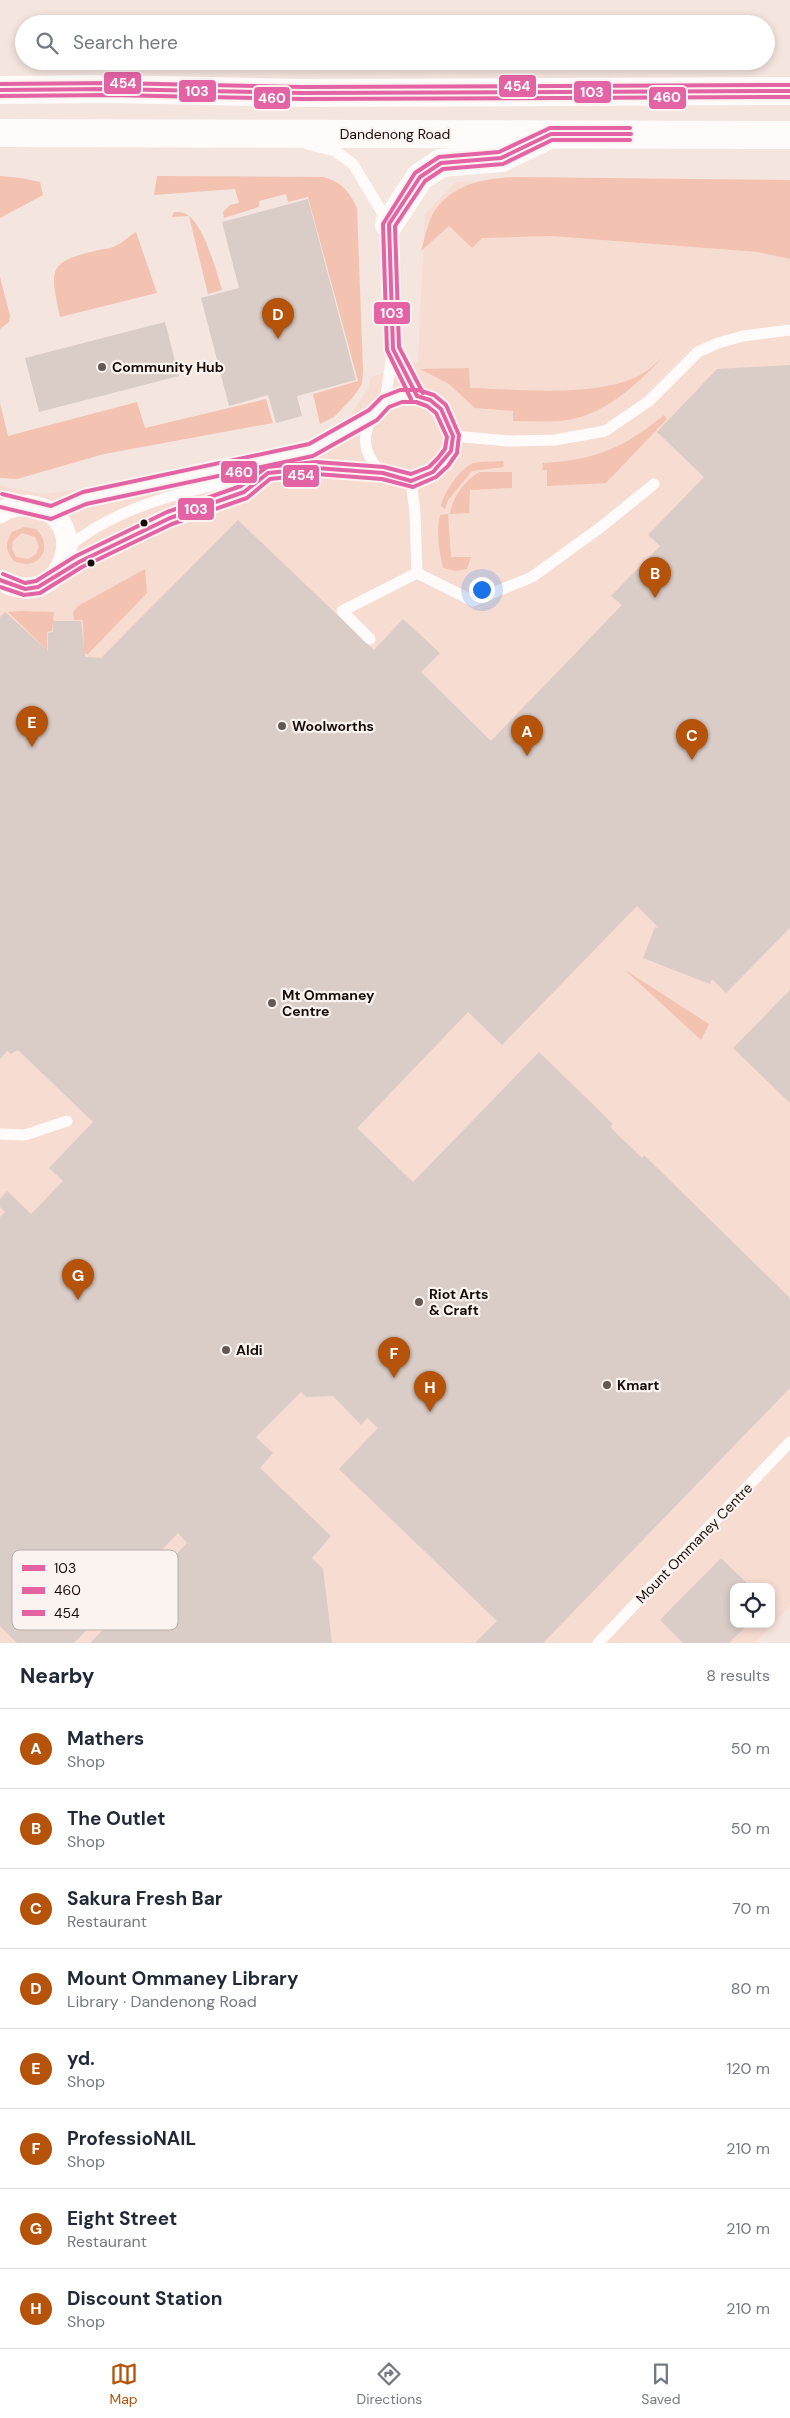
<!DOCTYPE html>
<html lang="en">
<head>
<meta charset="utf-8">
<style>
  :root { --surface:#fff; --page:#f6f6f7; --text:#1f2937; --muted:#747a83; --line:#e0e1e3; --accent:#b45309 }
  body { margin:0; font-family:"DM Sans",sans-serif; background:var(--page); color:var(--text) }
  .controls { position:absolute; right:15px; bottom:15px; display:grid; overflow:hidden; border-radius:10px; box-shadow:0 2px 8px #0003 }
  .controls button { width:45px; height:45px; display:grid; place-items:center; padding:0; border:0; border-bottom:1px solid var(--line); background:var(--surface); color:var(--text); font:25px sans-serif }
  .you { position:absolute; left:481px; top:589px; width:18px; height:18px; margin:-12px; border:4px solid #fff; border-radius:50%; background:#1a73e8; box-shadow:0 0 0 8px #1a73e833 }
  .badge { display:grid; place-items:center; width:32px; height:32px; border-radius:50%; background:var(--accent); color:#fff; font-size:16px; font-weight:700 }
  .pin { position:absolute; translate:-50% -41px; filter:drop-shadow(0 1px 2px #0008) }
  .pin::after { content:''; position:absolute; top:26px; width:18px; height:15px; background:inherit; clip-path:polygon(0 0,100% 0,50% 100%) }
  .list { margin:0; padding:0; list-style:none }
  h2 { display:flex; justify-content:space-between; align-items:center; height:65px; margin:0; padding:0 20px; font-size:21px }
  h2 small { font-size:16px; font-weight:400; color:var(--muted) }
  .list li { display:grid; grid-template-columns:32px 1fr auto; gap:15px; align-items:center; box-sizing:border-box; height:80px; padding:0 20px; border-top:1px solid var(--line) }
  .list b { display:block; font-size:19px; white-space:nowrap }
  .list p { margin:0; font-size:16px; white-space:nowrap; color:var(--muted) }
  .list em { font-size:16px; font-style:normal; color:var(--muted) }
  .icon { flex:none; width:28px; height:28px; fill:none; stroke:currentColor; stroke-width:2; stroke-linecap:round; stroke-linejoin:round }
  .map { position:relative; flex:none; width:790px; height:1643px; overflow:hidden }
  .search { position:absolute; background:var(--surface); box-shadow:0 2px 8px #0003; left:15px; right:15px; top:15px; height:55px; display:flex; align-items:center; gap:12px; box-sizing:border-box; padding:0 18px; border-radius:28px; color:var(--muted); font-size:19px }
  .sheet { height:705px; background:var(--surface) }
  nav { display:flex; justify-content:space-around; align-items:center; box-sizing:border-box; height:70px; border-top:1px solid var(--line); background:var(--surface); font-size:14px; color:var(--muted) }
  nav a { display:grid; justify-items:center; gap:2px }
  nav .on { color:var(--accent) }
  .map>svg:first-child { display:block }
  .built { fill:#f7dcd2; fill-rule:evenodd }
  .green { fill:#f3c2b1; fill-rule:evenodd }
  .building { fill:#daccc7 }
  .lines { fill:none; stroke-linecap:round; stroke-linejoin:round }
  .service { stroke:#fefbfa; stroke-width:11 }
  .minor { stroke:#fefbfa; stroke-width:21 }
  .secondary { stroke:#fefbfa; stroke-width:28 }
  .bus-1-casing { stroke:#fbf3f0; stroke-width:8 }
  .bus-2-casing { stroke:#fbf3f0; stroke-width:8 }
  .bus-3-casing { stroke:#fbf3f0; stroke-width:8 }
  .bus-1 { stroke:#e463a4; stroke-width:4 }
  .bus-2 { stroke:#e463a4; stroke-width:4 }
  .bus-3 { stroke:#e463a4; stroke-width:4 }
  .poi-dot { fill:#655853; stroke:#fbf3f0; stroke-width:2 }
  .bus-dot { fill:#180c08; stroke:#fbf3f0; stroke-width:2 }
  .labels { text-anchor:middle; stroke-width:4.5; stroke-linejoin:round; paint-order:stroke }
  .street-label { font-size:14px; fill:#180c08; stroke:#fbf3f0 }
  .poi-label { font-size:14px; font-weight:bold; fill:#180c08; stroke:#fbf3f0; text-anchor:start }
  .key { fill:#fbf3f0; stroke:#b7aeaa; stroke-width:1 }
  .key-label { font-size:14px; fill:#180c08 }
  .line-badge { stroke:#fbf3f0; stroke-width:2 }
  .badge-label { font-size:14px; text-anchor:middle; font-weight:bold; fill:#fff }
</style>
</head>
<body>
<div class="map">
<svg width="790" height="1643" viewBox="0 0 790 1643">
  <rect width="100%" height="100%" fill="#f5e5df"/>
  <path class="built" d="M595,179l195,3v1424l-35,37h-755v-1157l44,8 84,-11 154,-31 64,-30 22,-33 3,-12 47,-15 7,-148 31,-32zM734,1587h37v37h-37z"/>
  <path class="green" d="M0,176l21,2 19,4 3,13 -43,23z
    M157,176l165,1c19,4 27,14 35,31l6,162 -1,14 -8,12 -20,21 -14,7 -7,-30 45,-13 -50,-184 -20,5 -2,-8 -27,7v6l-35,11 -1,-6 7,-7 9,-2 -4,-14 -81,6z
    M515,177l275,3v79l-32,-7 -207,-16 -69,2 -10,10 -23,-22 -28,25c4,-12 7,-31 14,-41 21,-27 48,-31 80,-33z
    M174,212c5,0 11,0 15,4 16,13 27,54 33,74l-14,4 -19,-78 -17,1z
    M136,232l21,61 -97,24c-9,-44 -15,-55 35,-66 6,-2 17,-2 22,-6 7,-3 12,-9 19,-13z
    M0,277l10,39 -1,6 -9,7z
    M663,357c-29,30 -60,60 -103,64 -15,1 -31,0 -47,0v-10l-38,-3 -26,-24 -29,-15 49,-1 1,20c49,1 134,11 175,-16 6,-4 12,-10 18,-15z
    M266,399l7,24 -169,31 -87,25 -17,-1v-75l8,33 129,-34 8,26z
    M664,415l3,4 -61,64 -59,3v-16h-5l1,-7c52,-3 81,-15 121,-48z
    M503,461l1,6 -32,4 -24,29 -3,9 -4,-3c2,-12 20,-40 33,-43 9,-2 20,-1 29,-2z
    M479,472h33v16l-42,2 -1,23 -19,1c2,-16 15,-34 29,-42z
    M448,514l3,43h20l-4,12 -11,2 -13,-3c-4,-17 -7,-36 -3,-53z
    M24,527l12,2c19,19 2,43 -22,32 -9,-10 -9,-18 -2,-29zM22,533l13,4 4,9 -3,8 -8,5 -12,-2 -4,-8 1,-8z
    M145,569l2,24 -59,61 -4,-1 -1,-33h-9l-1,-8 5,-6z
    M22,611l32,1 -2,19 -5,1v18l-39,-38z
    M625,970l84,54 -8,16z"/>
  <path class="building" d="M308,199l48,181 -59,16 5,20 -26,7 -8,-28 -39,11 -28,-108 38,-10 -17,-66z
    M165,322l14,54 -140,36 -14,-54z
    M790,365v563l-64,65 -14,-14 -2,5 -67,-26 12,-31 4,1 -22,-22 -135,139 -34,-33 -111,116 56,54 126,-130 74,72 -3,3 32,31 2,-3 146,143v90l-247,255h-68l22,-22 -158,-152 39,-41 -11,-10 -6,7 -28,-29 -27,1 -5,-5 -45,45 17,16 -13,15 71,68 -19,22 11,11 9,74h-242l97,-100 -9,-10 -104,110h-57l-17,-17v-409l5,-5 -5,-5v-8l7,-8 24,23 32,-33 -14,-13 44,-46 -74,-71 -2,-1 -6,4 -4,-3 -7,8v-442l5,-5 43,39v-18l5,-1v-11h28l4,36 16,1 137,-138 136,130 29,-31 37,34 -19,19 70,69 131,-136 -11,-9 49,-50 -12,-11 56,-58 -47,-45 60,-63z
    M790,990v113l-57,-55z
    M721,1558l30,29h-17v37h14l-19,19h-46l-23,-23z"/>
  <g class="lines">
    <path class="service" d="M307,144l28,7 18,13 36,60 4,125 24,47
      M401,396c78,-3 56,98 -3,82 -5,-1 -13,-3 -17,-7 -30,-27 -13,-62 20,-75z
      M385,402l8,-53
      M453,436l56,5 46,-1 50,-9 44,-30 49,-49 20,-9 25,-7 47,-6
      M411,481l4,32 2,60 56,28 59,-24 69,-50 53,-43
      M51,513l33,-15 227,-48 62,-35
      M68,547c47,-38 105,-53 164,-66 27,-6 55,-13 83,-13 22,0 45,3 68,5
      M61,573l18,-11 91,-44 74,-26 21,-16
      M370,639l-28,-28 75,-38
      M0,1134l25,1 42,-14
      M598,1643l192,-201"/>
    <path class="minor" d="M0,513c9,-7 22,-9 33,-7 62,11 31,110 -33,74"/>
    <path class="secondary" d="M0,90l110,-1 192,4 488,-2
      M0,133l790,2
      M389,224l31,-47 21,-14 60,-5 44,-21"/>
    <defs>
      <path id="bus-1" d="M0,90l110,-1 192,4 488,-2
        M389,224l31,-47 21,-14 60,-5 50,-24h80
        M389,224l4,125 24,47
        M0,580l25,9 13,-2 41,-25 91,-44 74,-26 24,-19 48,-5 67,5 28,8 22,-9 18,-21 2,-15 -12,-27 -11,-9 -13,-4"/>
      <path id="bus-2" d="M0,96l110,-1 192,4 488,-2
        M423,393l-24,-46 -4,-121 30,-45 18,-12 60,-5 49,-24h78
        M0,507l51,12 35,-15 227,-48 64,-36 12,-13 13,-5h14l11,4 9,7 11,24 -2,12 -7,9 -9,9 -18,7 -27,-7 -68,-5 -49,5 -26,19 -74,26 -91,44 -40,25 -11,2 -22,-9"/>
      <path id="bus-3" d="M0,84l110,-1 192,4 488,-2
        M411,399l-24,-49 -4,-126 32,-51 24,-16 60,-5 51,-24h80
        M0,587l24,8 16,-2 42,-26 90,-43 75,-26 23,-19 46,-5 66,5 31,8 23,-10 12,-11 9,-13 2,-18 -13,-30 -12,-10 -16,-5h-18l-18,7 -13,13 -60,34 -226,48 -32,14 -49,-12"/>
    </defs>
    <use href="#bus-1" class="bus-1-casing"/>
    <use href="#bus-2" class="bus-2-casing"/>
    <use href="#bus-3" class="bus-3-casing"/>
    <use href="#bus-1" class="bus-1"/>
    <use href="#bus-2" class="bus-2"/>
    <use href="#bus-3" class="bus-3"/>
  </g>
  <g class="poi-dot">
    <circle cx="102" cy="367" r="5"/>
    <circle cx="282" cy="726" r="5"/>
    <circle cx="272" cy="1003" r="5"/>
    <circle cx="419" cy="1302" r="5"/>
    <circle cx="226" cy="1350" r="5"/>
    <circle cx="607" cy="1385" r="5"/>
  </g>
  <g class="bus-dot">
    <circle cx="144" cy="523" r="4.5"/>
    <circle cx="91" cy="563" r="4.5"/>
  </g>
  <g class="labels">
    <g class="street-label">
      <text x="395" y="139">Dandenong Road</text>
      <text transform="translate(694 1543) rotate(-46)" y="5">Mount Ommaney Centre</text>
    </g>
    <g class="poi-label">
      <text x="112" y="372">Community Hub</text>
      <text x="292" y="731">Woolworths</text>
      <text x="282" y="1000">Mt Ommaney<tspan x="282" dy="16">Centre</tspan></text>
      <text x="429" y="1299">Riot Arts<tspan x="429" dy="16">&amp; Craft</tspan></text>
      <text x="236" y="1355">Aldi</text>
      <text x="617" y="1390">Kmart</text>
    </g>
  </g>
  <rect x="12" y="1550" width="166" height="80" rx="8" class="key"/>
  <rect x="22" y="1565" width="23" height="6" fill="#e463a4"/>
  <rect x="22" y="1587" width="23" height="7" fill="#e463a4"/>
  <rect x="22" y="1610" width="23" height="6" fill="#e463a4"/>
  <g class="key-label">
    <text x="54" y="1573">103</text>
    <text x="54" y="1595">460</text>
    <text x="54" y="1618">454</text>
  </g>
  <g class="line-badge">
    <rect x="103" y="71" width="39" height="24" rx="5" fill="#e463a4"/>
    <rect x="498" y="74" width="39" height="24" rx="5" fill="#e463a4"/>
    <rect x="178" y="79" width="39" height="24" rx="5" fill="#e463a4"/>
    <rect x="573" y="80" width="39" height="24" rx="5" fill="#e463a4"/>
    <rect x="648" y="86" width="39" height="24" rx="5" fill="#e463a4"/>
    <rect x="253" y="86" width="38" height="24" rx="5" fill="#e463a4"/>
    <rect x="373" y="301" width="38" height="24" rx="5" fill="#e463a4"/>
    <rect x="220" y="460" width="38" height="24" rx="5" fill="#e463a4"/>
    <rect x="282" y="464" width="38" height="24" rx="5" fill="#e463a4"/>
    <rect x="177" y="497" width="38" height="24" rx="5" fill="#e463a4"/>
  </g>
  <g class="badge-label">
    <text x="123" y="88">454</text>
    <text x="517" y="91">454</text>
    <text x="197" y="96">103</text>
    <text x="592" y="97">103</text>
    <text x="667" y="102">460</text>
    <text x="272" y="103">460</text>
    <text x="392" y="318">103</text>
    <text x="239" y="477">460</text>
    <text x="301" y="480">454</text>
    <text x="196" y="514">103</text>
  </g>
</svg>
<div class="controls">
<button><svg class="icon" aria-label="locate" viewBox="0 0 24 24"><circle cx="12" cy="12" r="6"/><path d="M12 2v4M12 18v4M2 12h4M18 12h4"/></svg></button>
</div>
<div class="you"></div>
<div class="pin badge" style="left:527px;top:756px">A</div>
<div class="pin badge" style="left:655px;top:598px">B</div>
<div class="pin badge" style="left:692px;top:760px">C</div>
<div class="pin badge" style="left:278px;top:339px">D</div>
<div class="pin badge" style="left:32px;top:747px">E</div>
<div class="pin badge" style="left:394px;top:1378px">F</div>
<div class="pin badge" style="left:78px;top:1300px">G</div>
<div class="pin badge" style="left:430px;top:1412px">H</div>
<div class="search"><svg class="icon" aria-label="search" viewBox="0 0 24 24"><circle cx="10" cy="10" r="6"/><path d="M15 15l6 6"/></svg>Search here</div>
</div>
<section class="sheet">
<h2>Nearby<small>8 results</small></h2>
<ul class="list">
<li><span class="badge">A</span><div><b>Mathers</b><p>Shop</p></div><em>50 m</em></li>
<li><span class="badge">B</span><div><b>The Outlet</b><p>Shop</p></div><em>50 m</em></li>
<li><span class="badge">C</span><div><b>Sakura Fresh Bar</b><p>Restaurant</p></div><em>70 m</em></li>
<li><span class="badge">D</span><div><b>Mount Ommaney Library</b><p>Library · Dandenong Road</p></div><em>80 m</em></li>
<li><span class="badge">E</span><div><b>yd.</b><p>Shop</p></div><em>120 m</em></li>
<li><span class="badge">F</span><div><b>ProfessioNAIL</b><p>Shop</p></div><em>210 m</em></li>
<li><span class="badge">G</span><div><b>Eight Street</b><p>Restaurant</p></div><em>210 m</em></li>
<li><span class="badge">H</span><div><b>Discount Station</b><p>Shop</p></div><em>210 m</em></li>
</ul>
</section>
<nav>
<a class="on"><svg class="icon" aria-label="map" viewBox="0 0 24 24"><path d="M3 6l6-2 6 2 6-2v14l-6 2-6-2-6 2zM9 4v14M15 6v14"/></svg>Map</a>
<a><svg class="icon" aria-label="directions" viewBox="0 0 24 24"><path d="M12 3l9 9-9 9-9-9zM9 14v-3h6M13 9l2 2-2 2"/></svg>Directions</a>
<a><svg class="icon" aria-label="saved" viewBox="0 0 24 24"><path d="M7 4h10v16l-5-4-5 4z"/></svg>Saved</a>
</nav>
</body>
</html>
